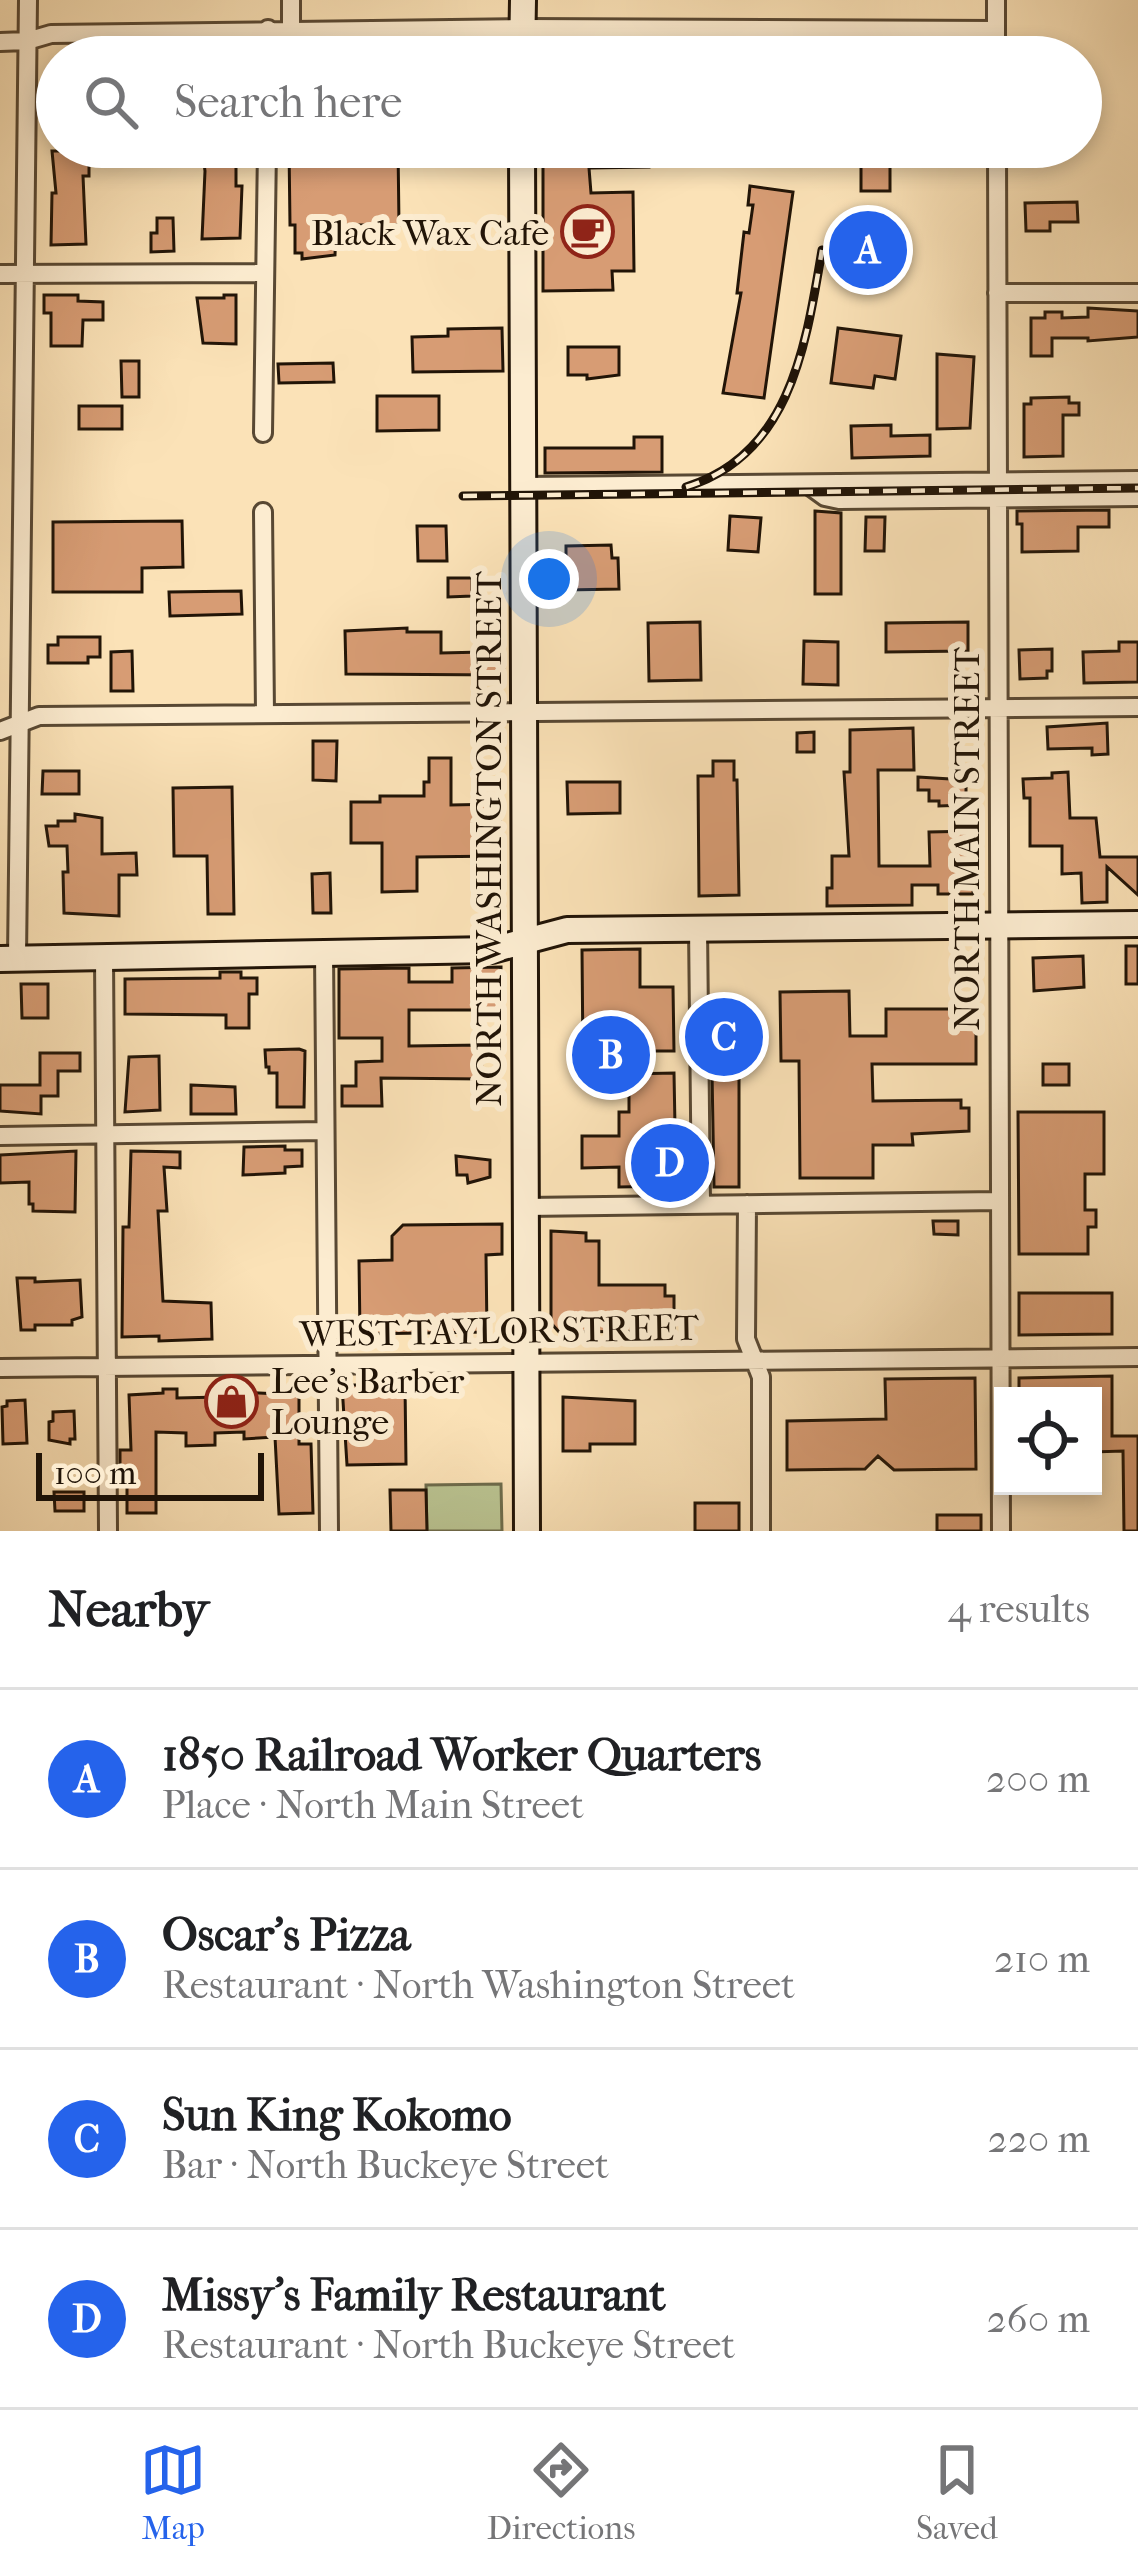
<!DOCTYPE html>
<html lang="en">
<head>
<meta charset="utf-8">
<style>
  :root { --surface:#fff; --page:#f2f2f2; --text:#202124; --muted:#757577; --line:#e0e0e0; --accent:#2563eb }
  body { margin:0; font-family:"IM FELL French Canon",serif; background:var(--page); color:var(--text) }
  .controls { position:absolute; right:36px; bottom:36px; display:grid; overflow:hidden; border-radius:0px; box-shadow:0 6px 18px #0003 }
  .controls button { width:108px; height:108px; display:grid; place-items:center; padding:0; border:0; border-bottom:3px solid var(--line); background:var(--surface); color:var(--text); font:60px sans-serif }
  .scale { position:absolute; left:36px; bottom:30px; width:228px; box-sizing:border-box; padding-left:12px; border:6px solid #211407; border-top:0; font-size:33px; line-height:42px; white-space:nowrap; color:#211407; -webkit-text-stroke:9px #fcecd0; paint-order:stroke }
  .you { position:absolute; left:549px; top:579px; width:42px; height:42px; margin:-30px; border:9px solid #fff; border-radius:50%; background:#1a73e8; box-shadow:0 0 0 18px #1a73e833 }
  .badge { display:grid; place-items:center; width:78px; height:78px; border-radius:50%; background:var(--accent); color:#fff; font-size:39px; font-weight:700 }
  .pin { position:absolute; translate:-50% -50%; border:6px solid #fff; box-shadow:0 3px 12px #0006 }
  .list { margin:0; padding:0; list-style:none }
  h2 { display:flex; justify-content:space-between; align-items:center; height:156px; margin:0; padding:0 48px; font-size:51px }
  h2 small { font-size:39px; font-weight:400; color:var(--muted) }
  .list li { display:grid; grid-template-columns:78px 1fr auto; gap:36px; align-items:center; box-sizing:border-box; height:180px; padding:0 48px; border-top:3px solid var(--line) }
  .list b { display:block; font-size:45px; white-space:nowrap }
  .list p { margin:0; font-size:39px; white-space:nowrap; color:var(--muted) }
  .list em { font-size:39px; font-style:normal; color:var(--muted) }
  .icon { flex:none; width:66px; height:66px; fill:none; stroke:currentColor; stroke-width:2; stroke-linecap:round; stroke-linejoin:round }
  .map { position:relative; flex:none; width:1138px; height:1531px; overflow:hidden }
  .search { position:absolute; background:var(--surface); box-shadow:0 6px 18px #0003; left:36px; right:36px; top:36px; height:132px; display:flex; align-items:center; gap:30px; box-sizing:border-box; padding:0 42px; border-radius:66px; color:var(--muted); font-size:45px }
  .sheet { height:876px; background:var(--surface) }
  nav { display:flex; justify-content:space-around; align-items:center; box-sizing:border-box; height:168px; border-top:3px solid var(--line); background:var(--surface); font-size:33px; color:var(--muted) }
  nav a { display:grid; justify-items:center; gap:6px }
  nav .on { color:var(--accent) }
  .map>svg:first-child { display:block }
  .green { fill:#bac492; stroke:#6e6c4c; stroke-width:3 }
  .building { fill:#d79c74; stroke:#211407; stroke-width:3 }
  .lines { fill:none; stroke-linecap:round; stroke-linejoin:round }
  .street-casing { stroke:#584833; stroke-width:22 }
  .secondary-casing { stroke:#211407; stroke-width:30 }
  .street { stroke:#fcecd0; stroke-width:16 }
  .secondary { stroke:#fcecd0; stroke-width:24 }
  .rail-casing { stroke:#211407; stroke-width:9 }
  .rail { stroke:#fcecd0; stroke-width:4.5; stroke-dasharray:14; stroke-linecap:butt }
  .labels { text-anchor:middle; stroke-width:12; stroke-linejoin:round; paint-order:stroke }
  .poi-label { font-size:36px; fill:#211407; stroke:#fcecd0; text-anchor:end }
  .street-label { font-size:36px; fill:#211407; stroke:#fcecd0 }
</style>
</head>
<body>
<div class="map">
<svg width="1138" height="1531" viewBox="0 0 1138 1531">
  <rect width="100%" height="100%" fill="#fbe2b7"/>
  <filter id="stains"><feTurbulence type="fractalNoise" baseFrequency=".00167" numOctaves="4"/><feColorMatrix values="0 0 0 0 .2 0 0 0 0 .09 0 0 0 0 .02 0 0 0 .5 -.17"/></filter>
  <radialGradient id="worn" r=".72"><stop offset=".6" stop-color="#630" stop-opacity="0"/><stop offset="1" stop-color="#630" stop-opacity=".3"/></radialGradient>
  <path class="green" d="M501,1484l1,47h-75l-1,-46z"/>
  <path class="building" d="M289,147h109l1,78h-63l-1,30 -33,4v-6h-7v-28h-5z
    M543,147h106v20l-60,1 2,25 42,-1 1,79h-22l1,19 -70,1z
    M775,147h36v17h-37z
    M227,149v6l9,-1v32h6l-2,52 -38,1 3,-68 -1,-8h-8v-13z
    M52,151h37v25h-6l3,68 -35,1 1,-52h4z
    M890,165v26h-29v-25z
    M750,186l43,6 -29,206 -41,-5 18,-100h-4l7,-61 5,1 4,-28h-5z
    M1077,202l1,20h-28v9h-24l-1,-28z
    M157,218h16l1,33 -23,1v-19h6z
    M858,241l22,2 -2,17 -22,-2z
    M44,295h34v6l25,1v18h-20l-1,26h-31v-33h-7z
    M224,295h12v49l-33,-1 -6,-45h27z
    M1088,308l50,3v26l-50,4v-3h-36v18h-21v-38h14v-6h17v6l26,-1z
    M502,328l1,43 -90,1 -1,-35 36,-1v-7z
    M838,328l63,8 -6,43 -20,-3 -2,12 -42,-5z
    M568,347h51v28l-32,4v-4h-19z
    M937,354l37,3 -4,71 -33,1z
    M121,361h18v36h-17z
    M333,363l1,19 -55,1 -1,-19z
    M377,396h62v34l-62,1z
    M1069,397v6h10v12h-16v41l-39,1v-53h7v-6z
    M79,406h43v23h-43z
    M891,425v11l39,-1v21l-78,2 -1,-32z
    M634,437h28v35l-117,1v-25h89z
    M1109,510v17h-31v24l-56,1v-28h-5v-13z
    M815,511l26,2v81h-26z
    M730,516l31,2 -3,34 -30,-2z
    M866,517h19l-1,34h-19z
    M182,521l1,46 -41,1v24h-89v-70z
    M417,526h29l1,35h-29z
    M611,545l1,13h6l1,31 -53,1v-44z
    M448,578h24v18l-24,1z
    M241,591l1,23 -72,2 -1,-24z
    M700,622l1,58 -52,1 -1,-58z
    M968,622v29l-82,1v-29z
    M407,628v4h34v21l42,-1v-5h20l1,28 -158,-1 -1,-43z
    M58,637h42v20h-12v6h-40v-18h10z
    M804,641l34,1v43l-35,-1z
    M1119,642h19v40l-54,1 -1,-31 36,-1z
    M1052,649v22h-5v7l-27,1 -1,-29z
    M132,651l1,40h-22v-39z
    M1107,723l1,31 -16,1v-7l-44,1 -1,-22z
    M913,728l1,42h-36l1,96h51l-1,-34 47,-1 -3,63h-35v-9h-26v20l-85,1v-18h5v-32h17l-5,-84h6v-42z
    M814,732v20h-17v-19z
    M313,741h24l-1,40 -23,-1z
    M429,758h22v47l49,-1 1,52 -84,1v34l-35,1v-49h-31v-41h29v-6h44v-14h5z
    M713,761h21v19h3l2,115 -40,1 -1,-120h15z
    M43,771h36v23h-37z
    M1068,772l2,46h26l4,39h38v38l-31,-28v35l-25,1 -1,-30 -19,1v-28h-32v-48h-6l-1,-19 29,-1v-5z
    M918,777l48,3v25l-27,1v-5h-10v-11h-11z
    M567,782h53v31l-52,1z
    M232,787l2,127h-26l-1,-58h-33l-1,-68z
    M75,814l27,4v36l34,-1 1,22h-18v41l-55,-3 -1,-41h5l-1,-26h-18l-3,-20h12v-5h17z
    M330,873l1,40h-18l-1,-39z
    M1126,946h12v38h-12z
    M640,949v38h33l1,64h-36v12l-50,1 -5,-5 -1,-109z
    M1083,956l1,31 -50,4 -1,-33z
    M501,967v43h-92v36l72,-1 1,34 -101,-1 1,28h-40v-20h14v-24l26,-1v-23h-43v-69l70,-1v14h43v-14z
    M220,972h21v6h16v16h-8v34h-23v-13l-101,-1v-35l95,-1z
    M21,984h27v34h-26z
    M849,991l1,45h36v-27h90v55h-104l1,37 88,-1v8h8v23l-57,3 1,11h-40v33h-73l-1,-117h-18l-1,-69z
    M712,1011h27v39h-27z
    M299,1049l6,2 -1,56h-27v-34h-8v-6h-3l-1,-17z
    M40,1053h40v18h-22v25h-17v18l-41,-3v-26h40z
    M159,1056l1,54 -35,2 4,-55z
    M1043,1064h26v21h-26z
    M712,1072h27v115h-25z
    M674,1073l2,108 -5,5 -52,1v-20l-37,1v-32h37v-24h10v-38z
    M191,1085l44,2 1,27h-45z
    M1018,1112h86v62h-19v36h11v17h-8v27h-69z
    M285,1146v4h17v16l-17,1v6l-42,2 1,-28z
    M76,1151l-1,61 -42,-1v-7h-4v-22l-29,1v-28z
    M131,1151l49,1v16l-16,-1 3,44h-9l5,90 48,2 1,36 -53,2v-5l-37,1 1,-110h6z
    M456,1156l34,4v17l-22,6 -1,-8h-10z
    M933,1221h25v14l-24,-1z
    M502,1224v30l-16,1 1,77 -127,2 -1,-73 33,-1v-24l11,-11z
    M551,1231l35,2v8h13v44h66v11h9v35l-115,1 -8,-9z
    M17,1278h18v4l45,-2 2,37 -10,3v5h-37v5h-14z
    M1019,1293h93v41l-93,1z
    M1112,1376v60h26v95h-14l-1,-80 -30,1v-56h-74v-18z
    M975,1378l1,91 -82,1 -16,-14 -13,13 -78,1v-49l99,-2 -1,-40z
    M342,1385h63l1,79 -59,1z
    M163,1389h14v9l43,-1v-6l79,4v49h12l2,69 -34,1 -4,-77 -31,2v-7l-29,1v12l-29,1v-13l-30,-1v81h-29v-30h-7v-33h11l-2,-55 34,-2z
    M563,1397l72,4v43h-45v7h-27z
    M25,1400l2,43 -24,1 -1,-37 5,-1v-5z
    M74,1411l1,28h-5v5l-21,-4v-18l4,-1v-9z
    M390,1490h36l1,41h-36z
    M54,1492h30v19h-29z
    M695,1503h44v28h-44z
    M937,1515h44v16h-44z"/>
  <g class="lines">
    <defs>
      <path id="street" d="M291,0v29
        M0,42l27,-1 24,-7 472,-6 473,2
        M268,57v-28
        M996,57v-57
        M997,147l4,1384
        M0,274l265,-1
        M997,293h141
        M263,433l4,-286
        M807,484l18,13 14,3 299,-3
        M524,486l614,-6
        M263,512l2,202
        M0,731l39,-15 1099,-9
        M698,927l3,277
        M324,952l5,579
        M104,956l4,575
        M17,958l11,-958
        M0,1136l325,-5
        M747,1204l-1,135 15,38v154
        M525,1207l474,-6
        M0,1368l1138,-11"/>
      <path id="secondary" d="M522,57l1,-57
        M522,147l5,1384
        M0,959l492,-9 75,-20 571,-6"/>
    </defs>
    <use href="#street" class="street-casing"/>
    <use href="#secondary" class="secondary-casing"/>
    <use href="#street" class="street"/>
    <use href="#secondary" class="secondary"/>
    <defs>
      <path id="rail" d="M686,487c105,-32 120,-143 136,-237
        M463,496l675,-8"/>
    </defs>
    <use href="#rail" class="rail-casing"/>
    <use href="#rail" class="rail"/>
  </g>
  <defs>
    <symbol id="cafe-ring" viewBox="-11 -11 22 22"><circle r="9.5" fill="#fcecd0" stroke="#8f2418" stroke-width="1.5"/><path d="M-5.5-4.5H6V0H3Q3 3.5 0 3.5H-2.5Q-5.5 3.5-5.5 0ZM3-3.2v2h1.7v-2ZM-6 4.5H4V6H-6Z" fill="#8f2418"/></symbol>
    <symbol id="shop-ring" viewBox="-11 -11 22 22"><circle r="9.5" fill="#fcecd0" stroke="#8f2418" stroke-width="1.5"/><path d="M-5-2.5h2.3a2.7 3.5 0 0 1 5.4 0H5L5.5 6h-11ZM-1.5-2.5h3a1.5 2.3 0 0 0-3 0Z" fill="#8f2418"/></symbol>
  </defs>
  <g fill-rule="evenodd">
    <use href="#cafe-ring" x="558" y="202" width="59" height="59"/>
    <use href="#shop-ring" x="202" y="1372" width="59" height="59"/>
  </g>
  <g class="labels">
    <g class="poi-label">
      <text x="549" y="245">Black Wax Cafe</text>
      <text x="271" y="1393" text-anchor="start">Lee’s Barber<tspan x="271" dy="41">Lounge</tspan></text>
    </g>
    <g class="street-label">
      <text transform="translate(488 839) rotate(-90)" y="13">NORTH WASHINGTON STREET</text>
      <text transform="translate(966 839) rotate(-90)" y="13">NORTH MAIN STREET</text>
      <text transform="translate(499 1330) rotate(-1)" y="13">WEST TAYLOR STREET</text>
    </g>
  </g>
  <rect width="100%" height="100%" filter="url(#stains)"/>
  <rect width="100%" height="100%" fill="url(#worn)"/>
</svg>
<div class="controls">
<button><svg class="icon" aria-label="locate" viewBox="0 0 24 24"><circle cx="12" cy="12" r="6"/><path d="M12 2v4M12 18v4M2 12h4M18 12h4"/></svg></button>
</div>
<div class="scale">100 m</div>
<div class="you"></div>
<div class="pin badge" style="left:868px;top:250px">A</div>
<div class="pin badge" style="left:611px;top:1055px">B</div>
<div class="pin badge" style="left:724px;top:1037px">C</div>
<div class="pin badge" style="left:670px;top:1163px">D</div>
<div class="search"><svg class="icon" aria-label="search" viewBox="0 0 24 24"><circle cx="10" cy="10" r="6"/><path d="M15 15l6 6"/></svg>Search here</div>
</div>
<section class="sheet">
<h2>Nearby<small>4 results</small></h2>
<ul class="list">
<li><span class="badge">A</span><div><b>1850 Railroad Worker Quarters</b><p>Place · North Main Street</p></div><em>200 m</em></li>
<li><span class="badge">B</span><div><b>Oscar's Pizza</b><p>Restaurant · North Washington Street</p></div><em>210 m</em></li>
<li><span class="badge">C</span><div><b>Sun King Kokomo</b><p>Bar · North Buckeye Street</p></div><em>220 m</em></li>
<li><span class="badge">D</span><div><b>Missy's Family Restaurant</b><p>Restaurant · North Buckeye Street</p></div><em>260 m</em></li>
</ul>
</section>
<nav>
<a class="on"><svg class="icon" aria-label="map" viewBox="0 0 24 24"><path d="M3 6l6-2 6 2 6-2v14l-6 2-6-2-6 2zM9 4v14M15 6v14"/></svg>Map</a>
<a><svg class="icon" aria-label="directions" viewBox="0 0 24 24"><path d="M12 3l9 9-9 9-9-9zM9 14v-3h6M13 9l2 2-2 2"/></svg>Directions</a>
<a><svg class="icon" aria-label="saved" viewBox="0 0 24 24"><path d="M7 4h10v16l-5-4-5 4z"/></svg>Saved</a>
</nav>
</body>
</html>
